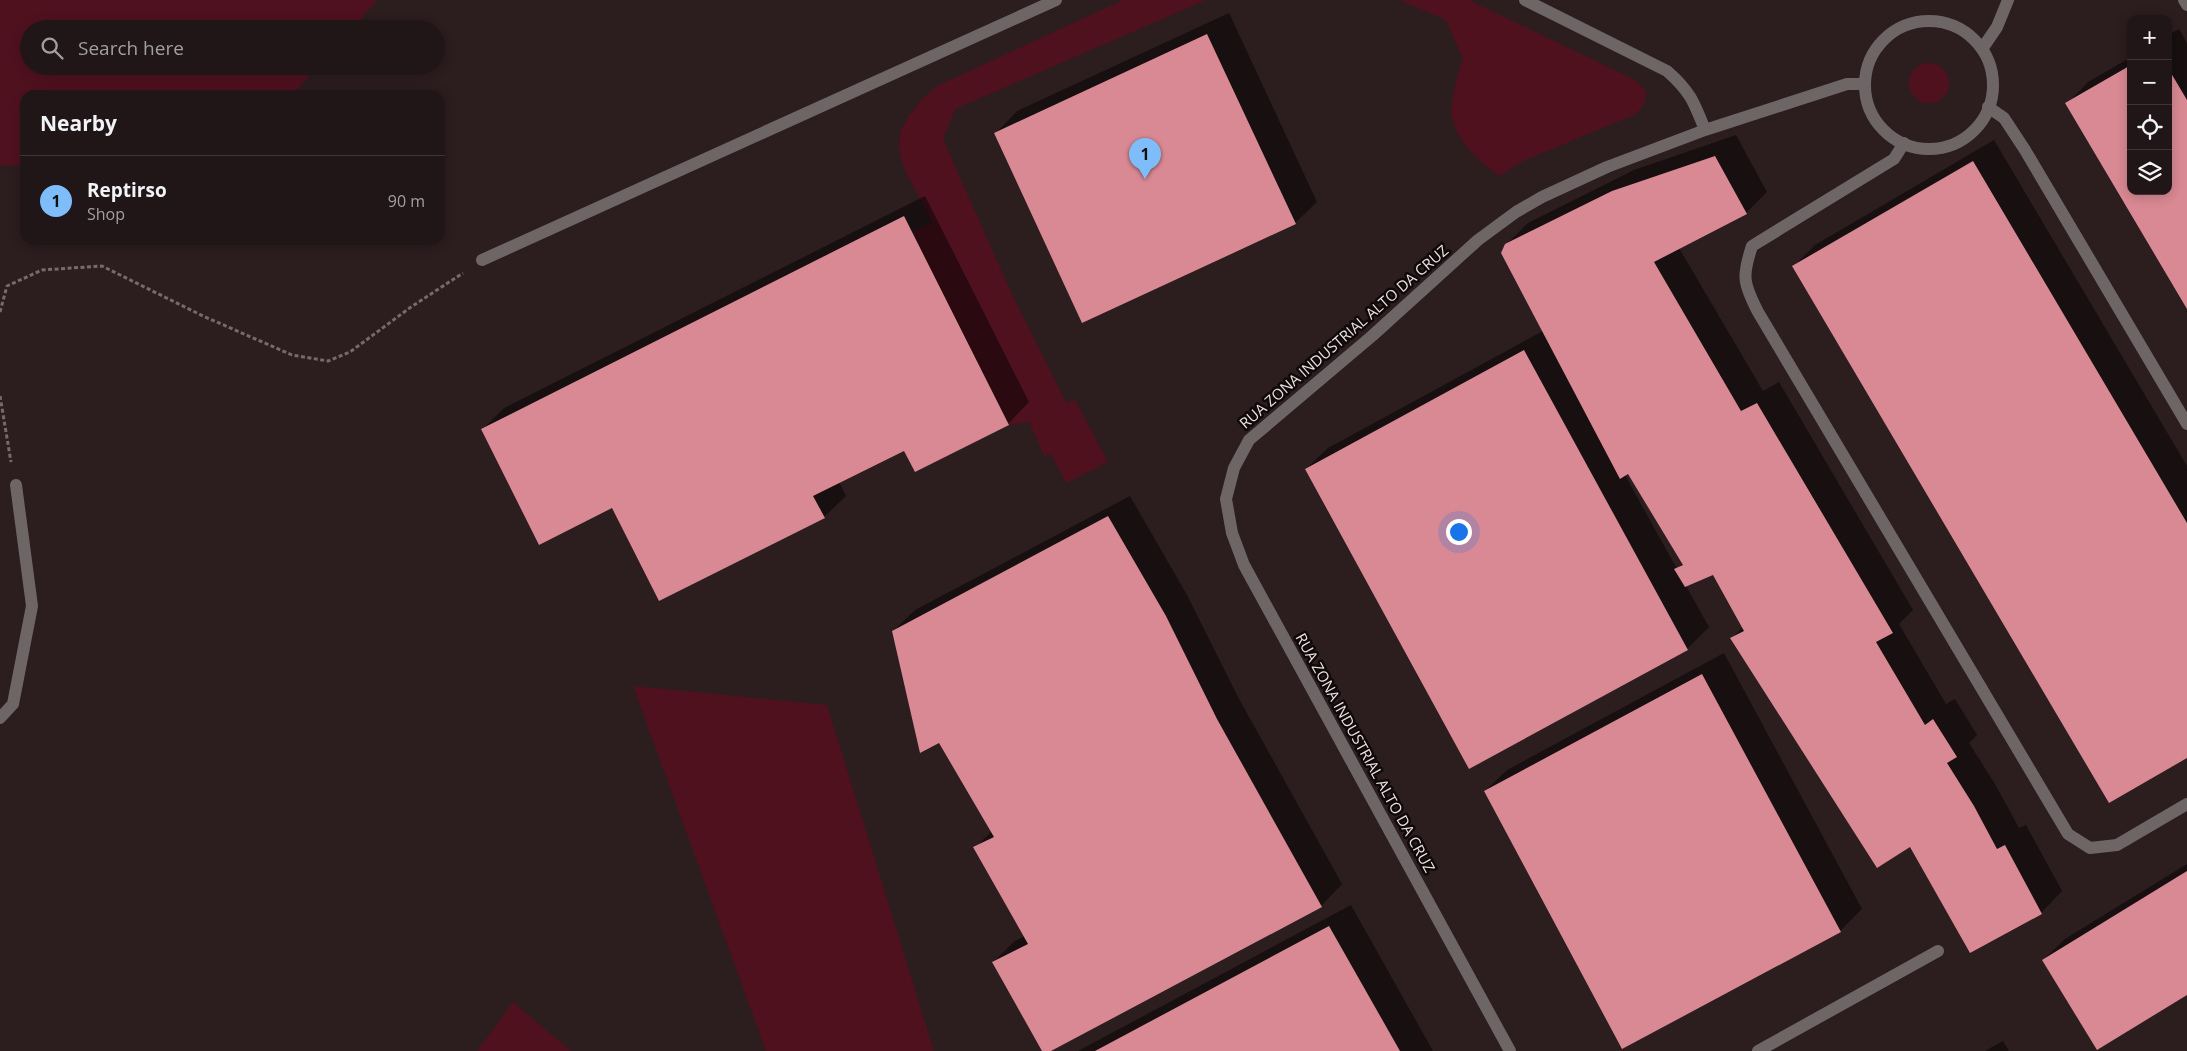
<!DOCTYPE html>
<html lang="en">
<head>
<meta charset="utf-8">
<style>
  :root { --surface:#211617; --page:#2d2324; --text:#f1f3f6; --muted:#a29fa1; --line:#3e3536; --accent:#7fbdfa }
  body { margin:0; font-family:"Open Sans",sans-serif; background:var(--page); color:var(--text) }
  .controls { position:absolute; right:15px; top:15px; display:grid; overflow:hidden; border-radius:10px; box-shadow:0 2px 12px #0003 }
  .controls button { width:45px; height:45px; display:grid; place-items:center; padding:0; border:0; border-bottom:1px solid var(--line); background:var(--surface); color:var(--text); font:25px sans-serif }
  .you { position:absolute; left:1458px; top:531px; width:18px; height:18px; margin:-12px; border:4px solid #fff; border-radius:50%; background:#1a73e8; box-shadow:0 0 0 8px #1a73e833 }
  .badge { display:grid; place-items:center; width:32px; height:32px; border-radius:50%; background:var(--accent); color:#111; font-size:16px; font-weight:700 }
  .pin { position:absolute; translate:-50% -41px; filter:drop-shadow(0 1px 2px #0008) }
  .pin::after { content:''; position:absolute; top:26px; width:18px; height:15px; background:inherit; clip-path:polygon(0 0,100% 0,50% 100%) }
  .list { margin:0; padding:0; list-style:none }
  h2 { display:flex; justify-content:space-between; align-items:center; height:65px; margin:0; padding:0 20px; font-size:21px }
  h2 small { font-size:16px; font-weight:400; color:var(--muted) }
  .list li { display:grid; grid-template-columns:32px 1fr auto; gap:15px; align-items:center; box-sizing:border-box; height:90px; padding:0 20px; border-top:1px solid var(--line) }
  .list b { display:block; font-size:19px; white-space:nowrap }
  .list p { margin:0; font-size:16px; white-space:nowrap; color:var(--muted) }
  .list em { font-size:16px; font-style:normal; color:var(--muted) }
  .icon { flex:none; width:28px; height:28px; fill:none; stroke:currentColor; stroke-width:2; stroke-linecap:round; stroke-linejoin:round }
  .map { position:relative; flex:none; width:2187px; height:1051px; overflow:hidden }
  .search { position:absolute; background:var(--surface); box-shadow:0 2px 12px #0003; left:20px; top:20px; width:425px; height:55px; display:flex; align-items:center; gap:12px; box-sizing:border-box; padding:0 18px; border-radius:28px; color:var(--muted); font-size:19px }
  .panel { position:absolute; background:var(--surface); box-shadow:0 2px 12px #0003; left:20px; top:90px; width:425px; height:155px; border-radius:15px }
  .map>svg:first-child { display:block }
  .green { fill:#50111f }
  .shadow { fill:#0007; fill-rule:evenodd }
  .building { fill:#d98993 }
  .lines { fill:none; stroke-linecap:round; stroke-linejoin:round }
  .path { stroke:#776a6b; stroke-width:3; stroke-dasharray:4 2.5; stroke-linecap:butt }
  .service { stroke:#6e6666; stroke-width:12 }
  .minor { stroke:#6e6666; stroke-width:12 }
  .tertiary { stroke:#6e6666; stroke-width:12 }
  .labels { text-anchor:middle; stroke-width:5; stroke-linejoin:round; paint-order:stroke }
  .street-label { font-size:15px; fill:#eee3e4; stroke:#10090a }
</style>
</head>
<body>
<div class="map">
<svg width="2187" height="1051" viewBox="0 0 2187 1051">
  <rect width="100%" height="100%" fill="#2c1d1f"/>
  <path class="green" d="M0,0h377l-25,29h-323v37h289l-26,29h-267v70l-25,1z
    M1123,0h83l-251,109 -12,30 72,162 51,102 9,-3 33,62 -42,21 -15,-29 -7,2 -15,-34 -20,3 -97,-193 20,-10 -28,-54 -5,-19 1,-17 8,-15 15,-19 14,-12z
    M1399,0h70l166,80 11,11 -2,14 -8,9 -115,48 -21,14c-22,-15 -43,-33 -48,-60 -3,-12 7,-45 11,-57l-17,-39z
    M1909 83a20 20 0 1 1 40 0a20 20 0 1 1-40 0Z
    M633,686l194,19 107,346h-168z
    M513,1002l58,49h-94z"/>
  <path class="shadow" d="M1229,13l88,189 -22,21 -299,-90 21,-22z
    M2179,29l8,14v264l-120,-203 21,-22 43,-25v134h37v-156z
    M1736,135l31,57 -21,21 -67,35 84,143 16,-9 134,228 -14,14 47,80 9,-5 22,36 -8,8 26,41 24,44 7,-3 36,66 -21,22 -131,-68 -178,-207 11,-11 -29,-54 -28,13 23,41 -22,22 -217,119 -164,-299 22,-21 215,-117 -37,-86 22,-22 106,-53zM1629,473l54,90 -6,6 -52,-94z
    M1994,140l193,326v290l-394,-489 22,-22z
    M925,196l104,206 -21,22 -104,25 -65,33 7,14 -22,21 -164,83 -47,-93 -131,-77 22,-22z
    M1130,496l57,99 51,102 104,187 -21,22 -272,145h-5l-51,-89 22,-21 10,-5 -50,-88 17,-17 -99,-200 22,-21z
    M1724,653l138,256 -22,22 -217,116 -138,-256 22,-21z
    M2187,864v129l-144,-33 22,-21z
    M1351,905l82,146h-355z
    M2003,1041l6,10h-24z"/>
  <path class="building" d="M1207,34l89,190 -214,99 -88,-190z
    M2131,65v126h37v-123l19,32v209l-122,-206z
    M1715,156l32,58 -93,48 87,149 16,-8 136,230 -17,9 49,83 8,-6 24,38 -10,6 27,43 23,43 8,-4 37,69 -72,39 -60,-106 -33,21 -147,-230 14,-7 -31,-56 -28,12 -11,-18 9,-4 -55,-91 -8,5 -119,-226 4,-9 107,-53z
    M1973,161l214,362v235l-78,45 -317,-537z
    M904,216l105,209 -94,47 -11,-21 -91,45 12,22 -166,83 -47,-93 -73,37 -58,-116z
    M1524,350l164,300 -219,119 -164,-300z
    M1108,516l58,100 51,103 105,188 -271,144h-9l-50,-89 36,-18 -55,-97 21,-10 -55,-94 -19,10 -28,-122z
    M1702,674l139,258 -219,117 -138,-258z
    M2187,871v124l-90,55 -55,-90z
    M1329,926l71,125h-305z"/>
  <g class="lines">
    <path class="path" d="M0,312l7,-26 35,-16 60,-4 101,50 89,39 36,6 22,-9 61,-45 52,-34
      M0,396l11,66"/>
    <path class="service" d="M1525,0l142,71c23,20 27,31 38,59
      M2184,0l3,5
      M1988,107l16,11 21,32 162,274
      M1904,143l-10,16 -142,87c-10,30 -9,37 6,66l310,522 22,14 27,-3 70,-41
      M482,260l574,-260
      M1510,1051l-266,-486 -12,-32 -6,-34 8,-31 15,-28 123,-104 106,-96 38,-28 26,-15 65,-30 98,-37 142,-46h18
      M1758,1051l180,-100"/>
    <path class="minor" d="M0,718l13,-14 19,-98 -16,-121"/>
    <path class="tertiary" d="M1865 85a64 64 0 1 1 128 0a64 64 0 1 1-128 0Z
      M1982,49l15,-22 11,-27"/>
  </g>
  <g class="labels">
    <g class="street-label">
      <text transform="translate(1344 337) rotate(-41)" y="5">RUA ZONA INDUSTRIAL ALTO DA CRUZ</text>
      <text transform="translate(1365 753) rotate(61)" y="5">RUA ZONA INDUSTRIAL ALTO DA CRUZ</text>
    </g>
  </g>
</svg>
<div class="controls">
<button>+</button>
<button>−</button>
<button><svg class="icon" aria-label="locate" viewBox="0 0 24 24"><circle cx="12" cy="12" r="6"/><path d="M12 2v4M12 18v4M2 12h4M18 12h4"/></svg></button>
<button><svg class="icon" aria-label="layers" viewBox="0 0 24 24"><path d="M12 4l9 5-9 5-9-5zM3 14l9 5 9-5"/></svg></button>
</div>
<div class="you"></div>
<div class="pin badge" style="left:1145px;top:179px">1</div>
<div class="search"><svg class="icon" aria-label="search" viewBox="0 0 24 24"><circle cx="10" cy="10" r="6"/><path d="M15 15l6 6"/></svg>Search here</div>
<section class="panel">
<h2>Nearby<small></small></h2>
<ul class="list">
<li><span class="badge">1</span><div><b>Reptirso</b><p>Shop</p></div><em>90 m</em></li>
</ul>
</section>
</div>
</body>
</html>
